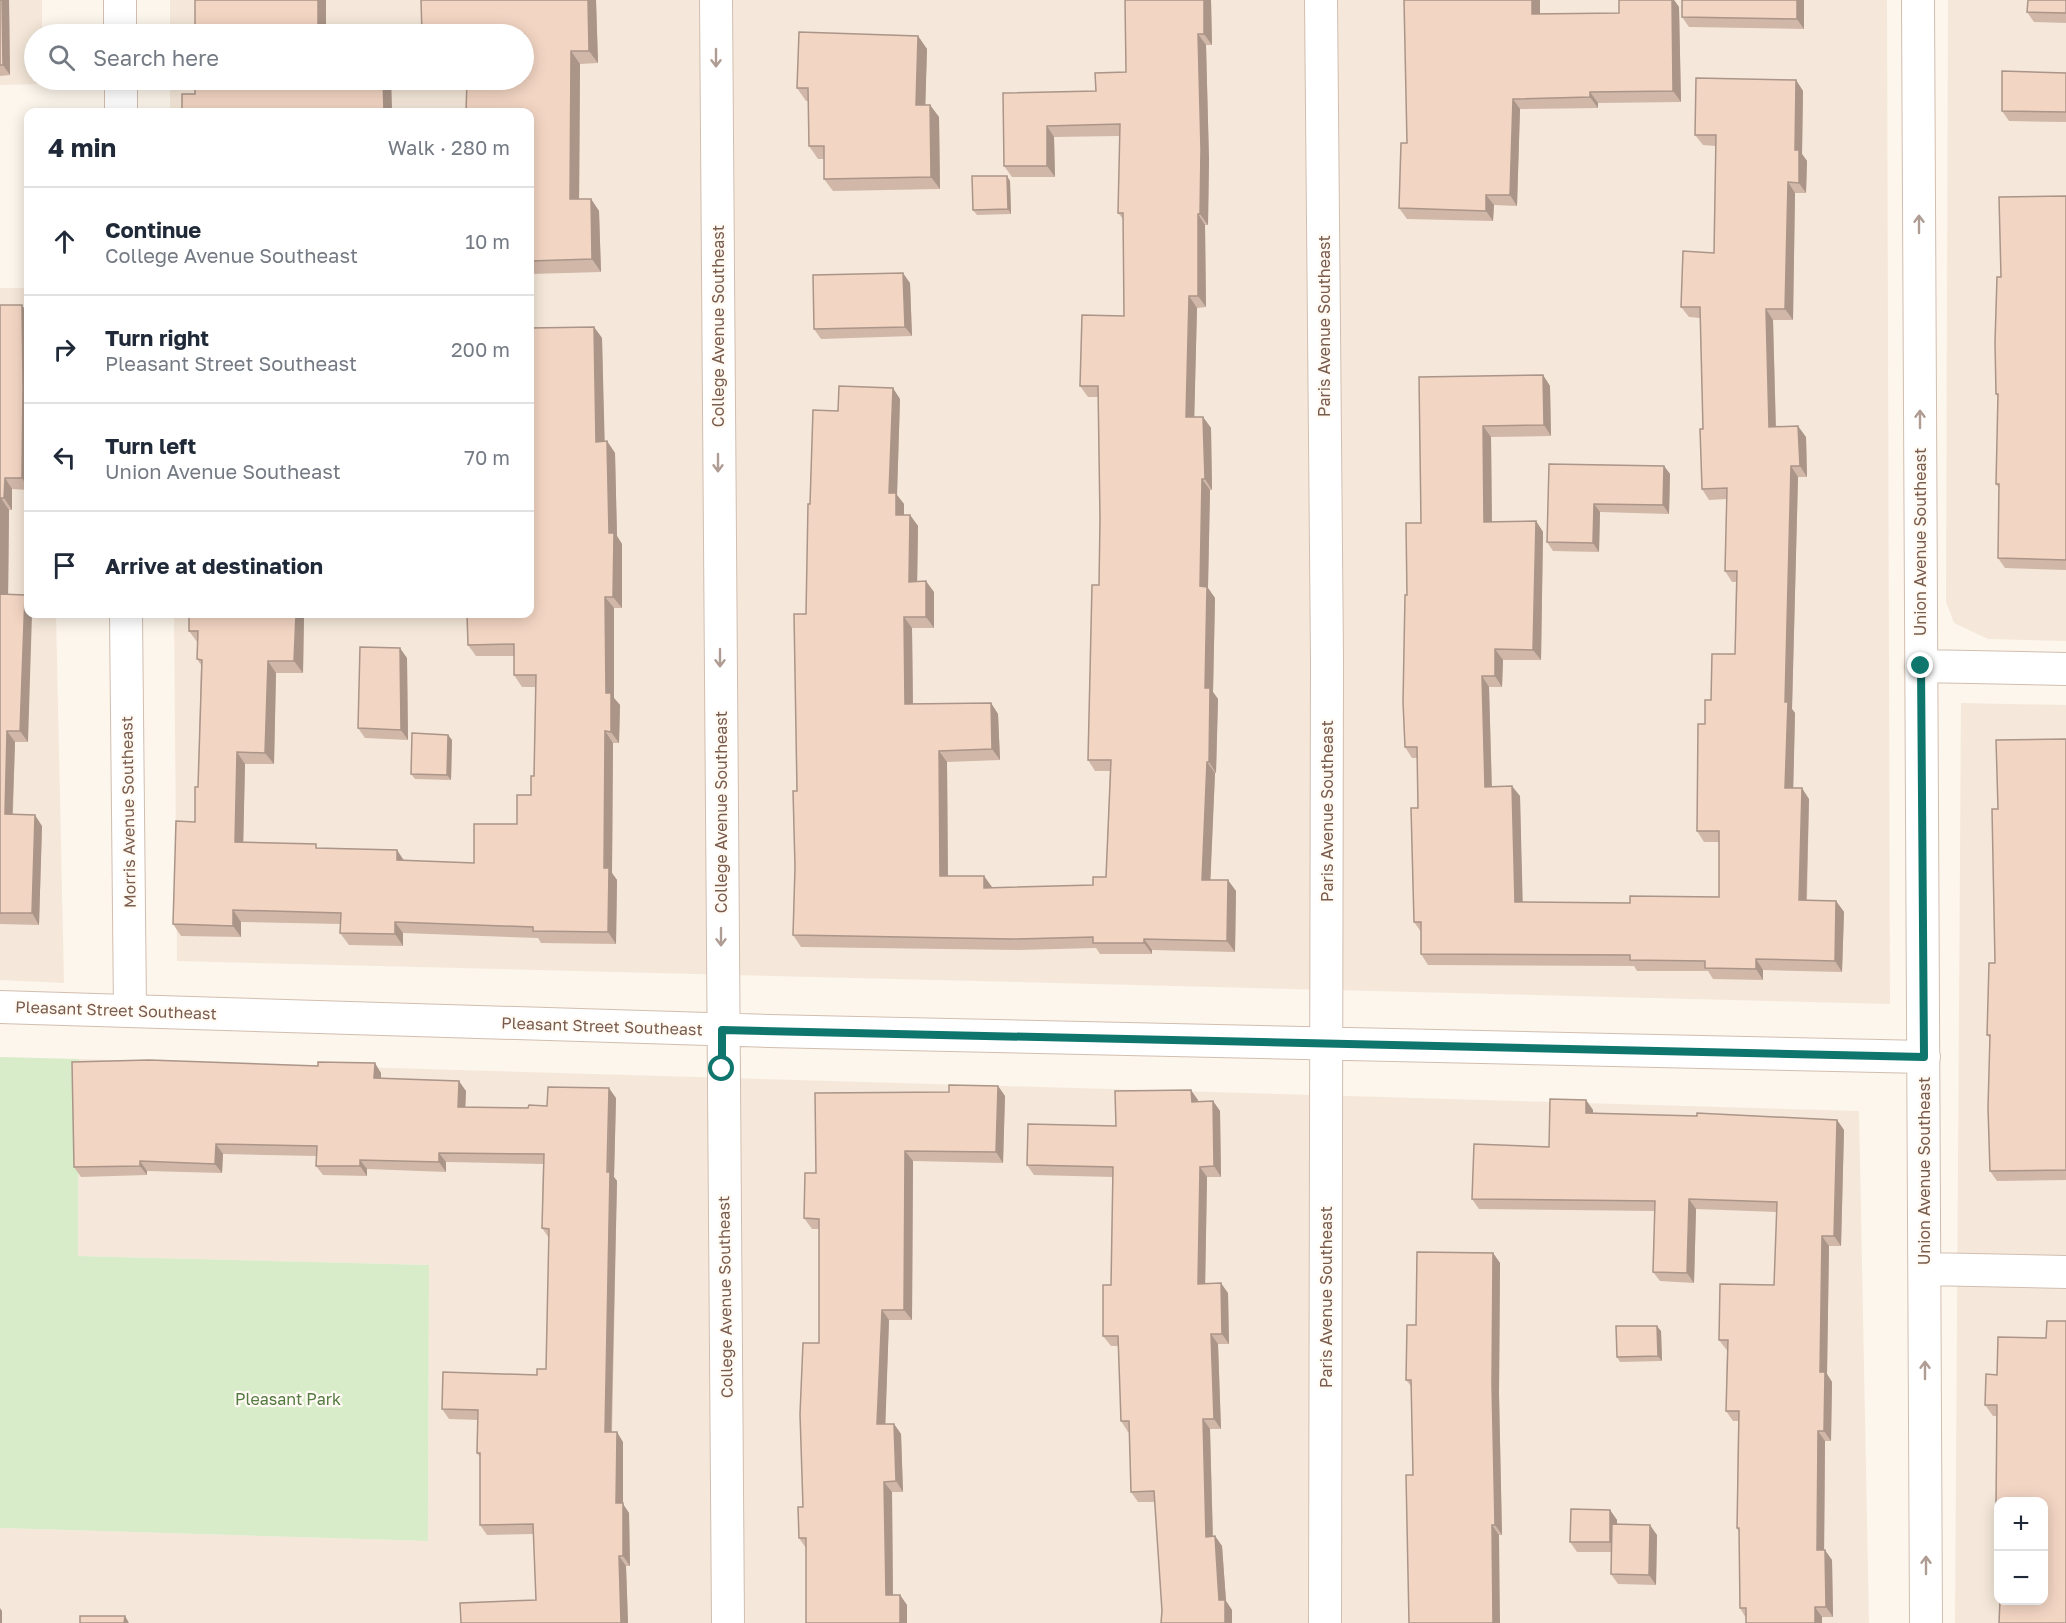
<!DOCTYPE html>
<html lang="en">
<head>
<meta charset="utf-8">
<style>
  :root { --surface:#fff; --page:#f2f2f3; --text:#1f2937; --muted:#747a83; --line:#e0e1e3 }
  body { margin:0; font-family:"Golos Text",sans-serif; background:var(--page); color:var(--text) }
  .controls { position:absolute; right:18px; bottom:18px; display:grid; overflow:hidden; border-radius:12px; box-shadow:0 3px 15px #0003 }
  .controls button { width:54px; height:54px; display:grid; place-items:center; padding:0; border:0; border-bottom:2px solid var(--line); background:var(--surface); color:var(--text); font:30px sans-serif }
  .stop { position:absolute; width:18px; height:18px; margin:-14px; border:4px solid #0f766e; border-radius:50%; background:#fff }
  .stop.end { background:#0f766e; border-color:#fff; box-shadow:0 2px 6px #0008 }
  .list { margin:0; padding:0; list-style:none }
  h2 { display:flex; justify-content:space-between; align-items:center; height:78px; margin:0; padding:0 24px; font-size:26px }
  h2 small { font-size:20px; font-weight:400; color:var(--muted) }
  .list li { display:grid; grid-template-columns:39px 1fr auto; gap:18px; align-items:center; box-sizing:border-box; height:108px; padding:0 24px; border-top:2px solid var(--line) }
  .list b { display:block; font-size:22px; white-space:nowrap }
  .list p { margin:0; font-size:20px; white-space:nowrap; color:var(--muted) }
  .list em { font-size:20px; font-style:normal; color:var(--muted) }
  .icon { flex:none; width:33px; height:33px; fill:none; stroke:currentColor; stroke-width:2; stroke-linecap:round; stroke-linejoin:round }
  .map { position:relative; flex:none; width:2066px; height:1623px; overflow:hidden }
  .search { position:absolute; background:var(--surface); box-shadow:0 3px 15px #0003; left:24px; top:24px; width:510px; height:66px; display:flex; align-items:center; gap:15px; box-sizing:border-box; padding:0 21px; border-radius:33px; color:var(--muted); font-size:22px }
  .panel { position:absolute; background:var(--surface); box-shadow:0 3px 15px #0003; left:24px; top:108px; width:510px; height:510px; border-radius:12px }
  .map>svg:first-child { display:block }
  .residential { fill:#f5e8da; fill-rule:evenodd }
  .green { fill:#d8ecc9 }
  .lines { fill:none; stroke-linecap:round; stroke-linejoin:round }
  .minor-casing { stroke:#d1beb0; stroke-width:34 }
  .minor { stroke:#fff; stroke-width:32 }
  .wall { fill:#d1b7a8 }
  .shaded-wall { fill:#aa9588 }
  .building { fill:#f3d5c3; stroke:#aa9588; stroke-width:1.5 }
  .oneway { stroke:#af9d94 }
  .route { stroke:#0f766e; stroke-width:8 }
  .labels { text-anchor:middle; stroke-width:4.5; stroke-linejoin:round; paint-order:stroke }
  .street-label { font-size:16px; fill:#7a5c4d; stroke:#fffaf3 }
  .park-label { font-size:16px; fill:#537a41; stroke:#fffaf3 }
</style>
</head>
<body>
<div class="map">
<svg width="2066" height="1623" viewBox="0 0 2066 1623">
  <rect width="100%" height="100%" fill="#fdf6ec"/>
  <path class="residential" d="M0,0h42v34h-8v46h8v4l-42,1z
    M170,0h1717l3,1004 -1713,-43 -3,-347h356v-502h-360v-32h354v-46h-354z
    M1948,0h118v641l-78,-2 -34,-16 -8,-21z
    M0,288h28v326h28l8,369 -64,-3z
    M1961,703l105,2v918h-111zM1998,1502h46v98h-46z
    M79,1059l1780,52 10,512h-1869v-95l428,13 1,-276 -351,-9z"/>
  <path class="green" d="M0,1057l79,2 -1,197 351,9 -1,276 -428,-13z"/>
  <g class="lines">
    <defs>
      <path id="minor" d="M120,0v34
        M716,0l12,1623
        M1321,0l6,660 -2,963
        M1918,0l8,1623
        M121,80v32
        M126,614l4,396
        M1921,666l145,3
        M0,1007l769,24 1155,26
        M1925,1269l141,3"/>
    </defs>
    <use href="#minor" class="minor-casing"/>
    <use href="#minor" class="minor"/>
  </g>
  <path class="wall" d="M0,0h9l1,75 -10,1z
    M421,0h175l2,63 -18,1 -1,135h12l8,12 2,61 -71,2v-162l-6,-32z
    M1211,0l1,45h-6l3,115 -1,65h-3l1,82 -9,1 -3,109h9l8,11 1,62h-2l-2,98 7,10 -2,94 5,7 -2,74h-1l-5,107 26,11 -1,61 -83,-2v4h-52l-4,-6 -78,2 -217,-3 -8,-12 4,-144 9,-177 4,-110 28,-93 62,-12 -3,96 7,9v11h6l8,11 -1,55 17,11v36h-22l1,76 78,-1 7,11 2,46 -53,2 1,114h36l8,12 101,-3 13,-8 4,-106h-15l-7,-11 11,-175 1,-66 -2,-122h-10l-8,-11 44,-70 -1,-97 -5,-6 2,-77 -66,1 1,40h-43l-8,-11 -1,-73 93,-2 30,-19z
    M1619,0h55l5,7 2,95 -83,1v5l-78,1 -3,97 -23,-1 -1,16 -86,-2 -8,-11 8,-65 133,-129 79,-1z
    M1804,0v29l-115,-2 -7,-10z
    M2066,0v23l-32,-1 -7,-10z
    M918,36l9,13 -2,56h5l9,12 1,72 -107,2 -9,-12v-20h-6l-9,-13 -1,-45h-2l-9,-13z
    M2066,73v49l-57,-1 -7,-10z
    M391,80l1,32h-210l13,-18z
    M1796,80l7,11 -1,63 5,7 -1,32h-11l-2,127h-20l3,107 30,10 1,40h-9l-6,232 3,4 -2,75 16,11 -2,101 29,1 8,11 -2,60 -79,-2v10l-50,-1 -5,-8h-71l-3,-5 -206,-1 -7,-11v-22l-7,-10 4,-114 -1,-50h-5l-7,-11 2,-152 14,-72 -2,-146 124,-2 7,11 1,50 -60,1 1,85 44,-1 7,11 -2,128h-38l-1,27h-13l3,99 28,10 2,106 108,1 89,-6v-55h-15l-7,-11 8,-107 6,-24 24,-46 1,-72h-4l-7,-11 2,-72 -18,1 -7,-11 1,-60 -3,-111 -11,-1 -8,-10 33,-54 2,-107 -13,-1 -8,-10z
    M1010,181l1,33 -34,1 -4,-5z
    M2066,196v374l-61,-2 -7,-10 1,-70 -3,-4 2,-87 -2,-3 5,-117z
    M910,283l2,53 -91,3 -7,-10z
    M0,305h22l6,10v175l-16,-1v21h-3l-1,84 17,1 3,5v142h-13l-2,72 29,12 -3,99 -39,-1z
    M594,327l8,11 2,103h3l8,12 2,83 5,8v64h-8v90l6,7 -1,38h-6l-1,130 5,7 -1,64 -75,-1 -3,-5 -135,-5v13l-54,-1 -9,-12 1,-9 -100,-2v15l-60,-1 -8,-12 22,-102 3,-35 3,-122 -4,-6 1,-16 -9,-12 115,-15 -1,57h-27l-2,91h-29l-2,79 76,5 85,13 70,2 43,-39 14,-29 3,-19 2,-89h-14l-8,-12v-19h-38l-8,-11 62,-31z
    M1549,464l115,2 6,8 -1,40 -69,-2 -1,40 -46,-1 -6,-9z
    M407,658l1,82 -43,-2 -7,-10z
    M448,735l4,5 -1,40 -36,-1 -4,-5z
    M2066,739v441l-69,1 -7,-10v-133l-3,-3 8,-72 3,-154z
    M381,1073v5l85,13 -1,16 63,1 88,-10 -2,79 3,4 -5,251 11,10v62l6,9 1,53h-4l2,57h-167l75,-23 -2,-66 -47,1 -7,-10v-68l-3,-4 1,-33 -29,-1 -7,-10 95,-34 9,-6 3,-131 -7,-10 1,-64 -97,-2v10l-79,-3v7l-44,-1 -7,-9 1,-10 -94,-2 -1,19 -75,-2v4l-66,2 -7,-10z
    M998,1086l7,10 -2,67 -90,-2 -1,159h-23l-4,104h9l7,10 2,58h-11l1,103h7l7,10 -101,-57 -7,-10 4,-31 16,-164v-114h-7l-8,-11 12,-45 133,-81z
    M1198,1100v2l15,-1 7,10 1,66h-14l-2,106 23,10 1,51h-11l3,85h-11l3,107h2l7,10 4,55 6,9v13h-71l1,-12 -7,-109h-17l-7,-10 -1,-61 -2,1 -7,-11 -2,-75h-8l-8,-10 8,-51 2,-108 -79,-2 -7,-10 89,-39z
    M1586,1100l7,10v4l244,6 7,10 -3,116h-12l-2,128 5,8 -1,59h-6l-1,109 8,10 1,57 -87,1 -6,-10 -1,-76 -2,-4 1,-107h-5l-7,-10 1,-61 -1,-1 -7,-9 55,-55 3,-73 -81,-3 -2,74 -34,-2 -7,-9 2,-61 -176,-2 -7,-10 77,-52z
    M1493,1253l7,10 -1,131 3,141h-3l-86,-60 -2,-89 -5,-6 10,-55z
    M1661,1331l1,30 -42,1 -3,-5z
    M1997,1375l46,225 -45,-98v82v-1l-2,-167h-3l-8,-11z
    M1610,1510l7,10v4l40,11 -1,50 -38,-1 -7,-10 1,-22h-35l-7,-10z"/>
  <path class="shaded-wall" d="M2,0h7l1,75 -7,-10z
    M318,0h8v34h-8z
    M588,0h8l2,63 -9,-12z
    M1204,0h7l1,45 -8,-11z
    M1532,0h8v25l-8,-11z
    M1672,0h2l5,7 2,95 -8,-11z
    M1797,0h7v29l-7,-10z
    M1198,34l8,11 3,115 -1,65 -8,-11z
    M918,36l9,13 -2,69 -9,-13z
    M571,51l9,13 -1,148 -9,-13z
    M383,80h8l1,32h-7l-1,-1z
    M1796,80l7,11 -1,63 5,7 -1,32 -7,-10 -4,-33z
    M1590,92l8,11v5l-8,-11z
    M1513,99l7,10 -3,97 -7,-11z
    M930,105l9,12 1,72 -9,-12z
    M1047,126l7,11 1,40 -8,-11z
    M1007,176l3,5 1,33 -3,-5z
    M1788,182l7,11 -2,127 -8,-11z
    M1486,195l8,10 -1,16 -7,-10z
    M591,199l8,12 2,61 -9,-13z
    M1198,214l7,11 1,82 -8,-11z
    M903,273l7,10 2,53 -7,-9z
    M1189,296l8,12 -3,121 -8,-12z
    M22,305l6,10v173l-6,-10z
    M1766,309l7,11 3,118 -7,-11z
    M594,327l8,11 3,115 -9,-11z
    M1543,375l7,11 1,50 -7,-11z
    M893,388l7,11 -3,96 7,9v22l-8,-11 -7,-22z
    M1203,417l8,11 1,62 -7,-11z
    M1483,426l8,11 1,96 -8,-11z
    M1798,426l8,11 1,40 -7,-11z
    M607,441l8,12 2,83 5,8v64l-9,-11 -4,-64z
    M1664,466l6,8 -1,40 -6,-9z
    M1791,466l7,11 -6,232 3,4 -2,86 -8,-11v-86z
    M5,478l7,11v21l-8,-12z
    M1202,479l8,11 -2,98 7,10 -2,94 5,7 -2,74 -7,-11 -4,-74 -5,-102z
    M1,498l8,12 -1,95 -8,-11z
    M1594,504l6,8 -1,40 -6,-9z
    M910,515l8,11 -1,67 -8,-11z
    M1536,521l7,11 -2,128 -8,-10z
    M926,581l8,11v36l-8,-11z
    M25,595l3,5v14h4l-4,128 -8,-11z
    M605,597l9,11v90l6,7 -1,38 -8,-11 -5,-39z
    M296,614h6l2,2 -1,57 -9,-12z
    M904,617l8,11 1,87 -8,-11z
    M400,648l7,10 1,82 -7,-10z
    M1495,649l8,11 -1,27 -7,-11z
    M268,661l8,12 -2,91 -9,-11z
    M1482,676l7,11 3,111 -7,-11z
    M991,703l7,11 2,46 -8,-11z
    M7,731l8,11 -3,83 -7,-11z
    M605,731l8,12 -1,130 5,7 -1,64 -8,-12 -4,-64z
    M448,735l4,5 -1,40 -4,-5z
    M939,751l8,11 1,125 -8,-11z
    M237,752l8,12 -2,90 -8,-12z
    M1207,762l8,11 -5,118 -8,-11z
    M1512,786l8,10 3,117 -8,-11z
    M1802,788l7,11 -3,112 -7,-11z
    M35,815l7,11 -3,99 -7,-12z
    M397,850l8,12 -8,-2z
    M984,876l8,11v12l-8,-11z
    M1228,880l8,11 -1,61 -8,-11z
    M1836,901l8,11 -2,60 -7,-11z
    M233,910l8,12v15l-8,-11z
    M395,922l8,11v13l-8,-12z
    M1144,939l8,11v4l-8,-11z
    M1756,959l7,11v10l-7,-11z
    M375,1063l6,10v15l-7,-10z
    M459,1081l7,10 -1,25 -7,-9z
    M998,1086l7,10 -2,67 -7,-11z
    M609,1088l7,10 -2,79 3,4 -6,260 -6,-9z
    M1191,1090l7,10 1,12 -7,-10z
    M1586,1100l7,10v13l-7,-10z
    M1213,1101l7,10 1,66 -7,-11z
    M1837,1120l7,10 -3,116 -7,-10z
    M216,1144l7,10 -1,19 -7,-9z
    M905,1151l8,10 -1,159 -8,-10z
    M439,1153l7,9v10l-7,-10z
    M360,1160l7,9v7l-7,-10z
    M140,1161l7,10v4l-7,-9z
    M1200,1167l7,10 -2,117 -7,-10z
    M1689,1199l7,10 -2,74 -7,-10z
    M1822,1236l7,10 -2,128 5,8 -1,59 -7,-10 -4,-59z
    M1493,1253l7,10 -1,131 3,141 -7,-10 -3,-141z
    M1221,1283l7,10 1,51 -7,-10z
    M882,1310l7,10 -4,115 -8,-11z
    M1657,1326l4,5 1,30 -4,-5z
    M1211,1334l7,10 3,85 -7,-10z
    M1203,1419l7,10 3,118 -7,-10z
    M894,1424l7,10 2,58 -7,-11z
    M1818,1431l7,10 -1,119 -7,-10z
    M617,1432l6,10v62l6,9 1,53 -7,-10 -7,-53z
    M884,1482l8,10 1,113 -7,-10z
    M1610,1510l7,10v32l-7,-10z
    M1492,1525l7,10 1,88h-7z
    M1650,1525l7,10 -1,50 -7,-10z
    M1215,1536l7,10 4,55 6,9v13h-7l-6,-23z
    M1825,1550l7,10 1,57 -7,-10z
    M619,1556l7,10 2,57h-7z
    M900,1595l7,10v18h-7z
    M1815,1607l7,10v6h-7z
    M0,1608l2,3v12h-2z
    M125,1616l4,7h-5z"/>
  <path class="building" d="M0,0h2l1,65h-3z
    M195,0h123v34h-123z
    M421,0h167l1,51h-18l-1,148h21l1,60 -62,2v-149h-64l1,-32h57v-46h-102z
    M1125,0h79v34h-6l3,115 -1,65h-2v82h-9l-3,121h17l2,62h-3l-2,107 7,1 -2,101h5l-1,74h-2l-5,118h26l-1,61 -83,-2v4h-51v-6l-82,2 -218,-4 2,-68 -2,-76h4l-3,-177h12l2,-110h2l3,-94 25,1 1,-25 54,2 -4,105h7v22h14l-1,67 17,-1v36h-22l1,87 86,-1 1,46 -53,2 1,125h44v12l109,-3v-8h13l5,-117h-23l4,-175h7l1,-66 -2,-133h-18l2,-71 42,1 -1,-103h-5l2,-89 -73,2v40h-43l-1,-73 93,-2 -1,-18 31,-1z
    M1404,0h128v14l87,-1v-13h53l1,91 -83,1v5l-77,2 -3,96h-24v16l-87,-3 2,-65h6z
    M1682,0h115v19l-115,-2z
    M2028,0h38v13l-39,-1z
    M799,32l119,4 -2,69h14l1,72 -107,2v-33h-15l-1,-58h-11z
    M2002,71l64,2v39l-64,-1z
    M1696,78l100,2 -1,70h4v33l-11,-1 -3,127h-19l3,118 29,-1 2,40h-9l-6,236h3l-3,86h17l-3,112 37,1 -1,60 -79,-2v10l-51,-1v-7l-75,-1v-5l-209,-1v-32h-7l-3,-114h7l-1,-61h-12l-2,-45 2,-107h2l-1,-72h15l-2,-146 124,-2 1,50 -61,1 1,96 52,-1 -3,129 -38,-1v27h-13l3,111 27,-1 3,116 115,1v-7l89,1v-66h-22l1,-107h7v-24h6l1,-46h23l2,-83h-12l2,-83 -25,1 -2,-60h3l-3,-122h-19l2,-56 31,2 2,-118h-21z
    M195,80h188l1,31 -47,1h-155v-18h13z
    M972,176h35l1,33 -35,1z
    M2066,196v364l-68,-2 1,-74h-3l2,-90h-2l-1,-52 2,-65h4l-2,-80z
    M903,273l2,54 -91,2 -1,-54z
    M0,305h22l1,81 -1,92h-17l-1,20h-3l-1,96z
    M594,327l2,115 11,-1 2,92h5l-1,64h-8l1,96h5v39l-6,-1 -1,137h5l-1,64 -75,-1v-4l-138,-5v12l-55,-1 1,-20 -108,-3v16l-60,-2 3,-103 19,1v-35h3l4,-127 -5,-1 1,-28h-9v-17h107l-2,47h-26l-3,92 -28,-1 -2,90 81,2v4l81,2v10l77,3v-39h43v-29h14v-19h3l2,-101h-22v-31l-46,1 -1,-31h63v-286z
    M1549,464l115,2 -1,39 -69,-1 -1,39 -46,-1z
    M0,594l25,1 -5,136h-13l-2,83 30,1 -3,98h-32z
    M360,647l40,1 1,82 -43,-2z
    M412,733l36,2 -1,40 -36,-1z
    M2066,739v431l-76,1 -2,-63 2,-73h-3l2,-72h6l-3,-154h6l-2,-69z
    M149,1060l169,6v-4l57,1 -1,15 85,3 -1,26 70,1 1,-3 18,1 1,-19 61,1 -2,84h3l-5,260h12l-1,71h7v53h-4l2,67h-160l-1,-20 76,-3 -3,-76 -53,1v-72h-3l1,-43 -36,-1 1,-37 94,3v-6h9l3,-140 -7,-1 2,-74 -105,-1v9l-79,-2v6h-44l1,-20 -101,-2 -1,20 -75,-3v5l-66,1 -2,-105z
    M949,1085l49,1 -2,66 -91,-1 -1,159h-22l-5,114h17l2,57 -12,1 2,113h14v28h-94v-85h-7l-1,-31h5l-3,-93 3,-71h16v-124l-15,-1 1,-45h11l-1,-80 134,-1z
    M1191,1090l1,12 21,-1 1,65 -14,1 -2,117 23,-1 1,51h-11l3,85h-11l3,118 9,-1 4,64h6v23h-64l1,-12 -8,-120 -23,1 -2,-71h-8l-3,-85h-15v-51h8l2,-118 -86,-2 1,-41 88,2 -1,-35z
    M1550,1099l36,1v13l111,3v-3l140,7 -3,116h-12l-2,136h5l-1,59h-6l-1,119h8l1,57h-11v16h-69v-15h-6l-1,-80h-2l2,-117h-13l2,-71h-9l1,-56 54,1 3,-83 -88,-3 -2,74 -34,-1 2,-71 -183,-2 2,-55 75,3z
    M1417,1252l76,1 -1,131 3,141h-3l1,98h-84l-3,-148h7l-2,-95h-5l1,-55h9z
    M2047,1321h19v302h-67l1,-23h43v-98h-45v81l-2,-78 1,-100h-12l1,-31 11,1 1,-38 48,1z
    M1616,1326h41l1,30 -41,1z
    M1571,1509l39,1v32h-40z
    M1612,1524l38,1 -1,50 -38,-1z
    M80,1616h45l-1,7h-44z"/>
  <defs><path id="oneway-shaft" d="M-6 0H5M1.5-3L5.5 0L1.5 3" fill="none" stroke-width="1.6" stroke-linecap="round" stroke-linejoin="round" transform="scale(1.5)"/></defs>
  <g class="oneway">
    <use href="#oneway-shaft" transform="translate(716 58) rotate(90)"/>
    <use href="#oneway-shaft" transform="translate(1919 224) rotate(-90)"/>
    <use href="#oneway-shaft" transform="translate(1920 419) rotate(-90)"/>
    <use href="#oneway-shaft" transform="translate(718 463) rotate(90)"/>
    <use href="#oneway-shaft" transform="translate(720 658) rotate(90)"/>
    <use href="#oneway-shaft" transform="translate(721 937) rotate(90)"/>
    <use href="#oneway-shaft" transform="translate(1925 1370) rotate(-90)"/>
    <use href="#oneway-shaft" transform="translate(1926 1565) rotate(-90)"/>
  </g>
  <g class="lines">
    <path class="route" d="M722,1069v-39l1202,27 -3,-391"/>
  </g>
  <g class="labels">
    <g class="street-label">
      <text transform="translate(718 326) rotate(-90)" y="6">College Avenue Southeast</text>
      <text transform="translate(1324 326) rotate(-90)" y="6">Paris Avenue Southeast</text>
      <text transform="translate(1920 542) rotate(-90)" y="6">Union Avenue Southeast</text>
      <text transform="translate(1327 811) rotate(-90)" y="6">Paris Avenue Southeast</text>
      <text transform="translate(128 812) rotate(-91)" y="6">Morris Avenue Southeast</text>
      <text transform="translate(721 812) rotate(-90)" y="6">College Avenue Southeast</text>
      <text transform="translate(116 1010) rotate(2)" y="6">Pleasant Street Southeast</text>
      <text transform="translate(602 1026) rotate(2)" y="6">Pleasant Street Southeast</text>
      <text transform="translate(1924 1171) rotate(-90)" y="6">Union Avenue Southeast</text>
      <text transform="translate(725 1297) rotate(-91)" y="6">College Avenue Southeast</text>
      <text transform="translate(1326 1297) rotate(-90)" y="6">Paris Avenue Southeast</text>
    </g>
    <g class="park-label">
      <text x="288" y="1405">Pleasant Park</text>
    </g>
  </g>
</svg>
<div class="controls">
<button>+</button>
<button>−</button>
</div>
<div class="stop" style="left:722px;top:1069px"></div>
<div class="stop end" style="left:1921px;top:666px"></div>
<div class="search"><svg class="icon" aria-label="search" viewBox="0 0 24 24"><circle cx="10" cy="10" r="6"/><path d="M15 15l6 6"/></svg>Search here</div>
<section class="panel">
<h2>4 min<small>Walk · 280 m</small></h2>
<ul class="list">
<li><svg class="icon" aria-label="ahead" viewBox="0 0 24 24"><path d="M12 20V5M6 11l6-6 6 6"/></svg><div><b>Continue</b><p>College Avenue Southeast</p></div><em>10 m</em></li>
<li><svg class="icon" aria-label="right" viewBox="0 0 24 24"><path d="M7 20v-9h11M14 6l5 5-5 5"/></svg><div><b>Turn right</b><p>Pleasant Street Southeast</p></div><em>200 m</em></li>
<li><svg class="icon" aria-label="left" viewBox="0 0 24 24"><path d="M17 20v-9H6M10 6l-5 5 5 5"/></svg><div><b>Turn left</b><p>Union Avenue Southeast</p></div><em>70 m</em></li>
<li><svg class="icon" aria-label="arrive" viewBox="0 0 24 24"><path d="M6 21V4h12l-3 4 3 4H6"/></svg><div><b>Arrive at destination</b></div></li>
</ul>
</section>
</div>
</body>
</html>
